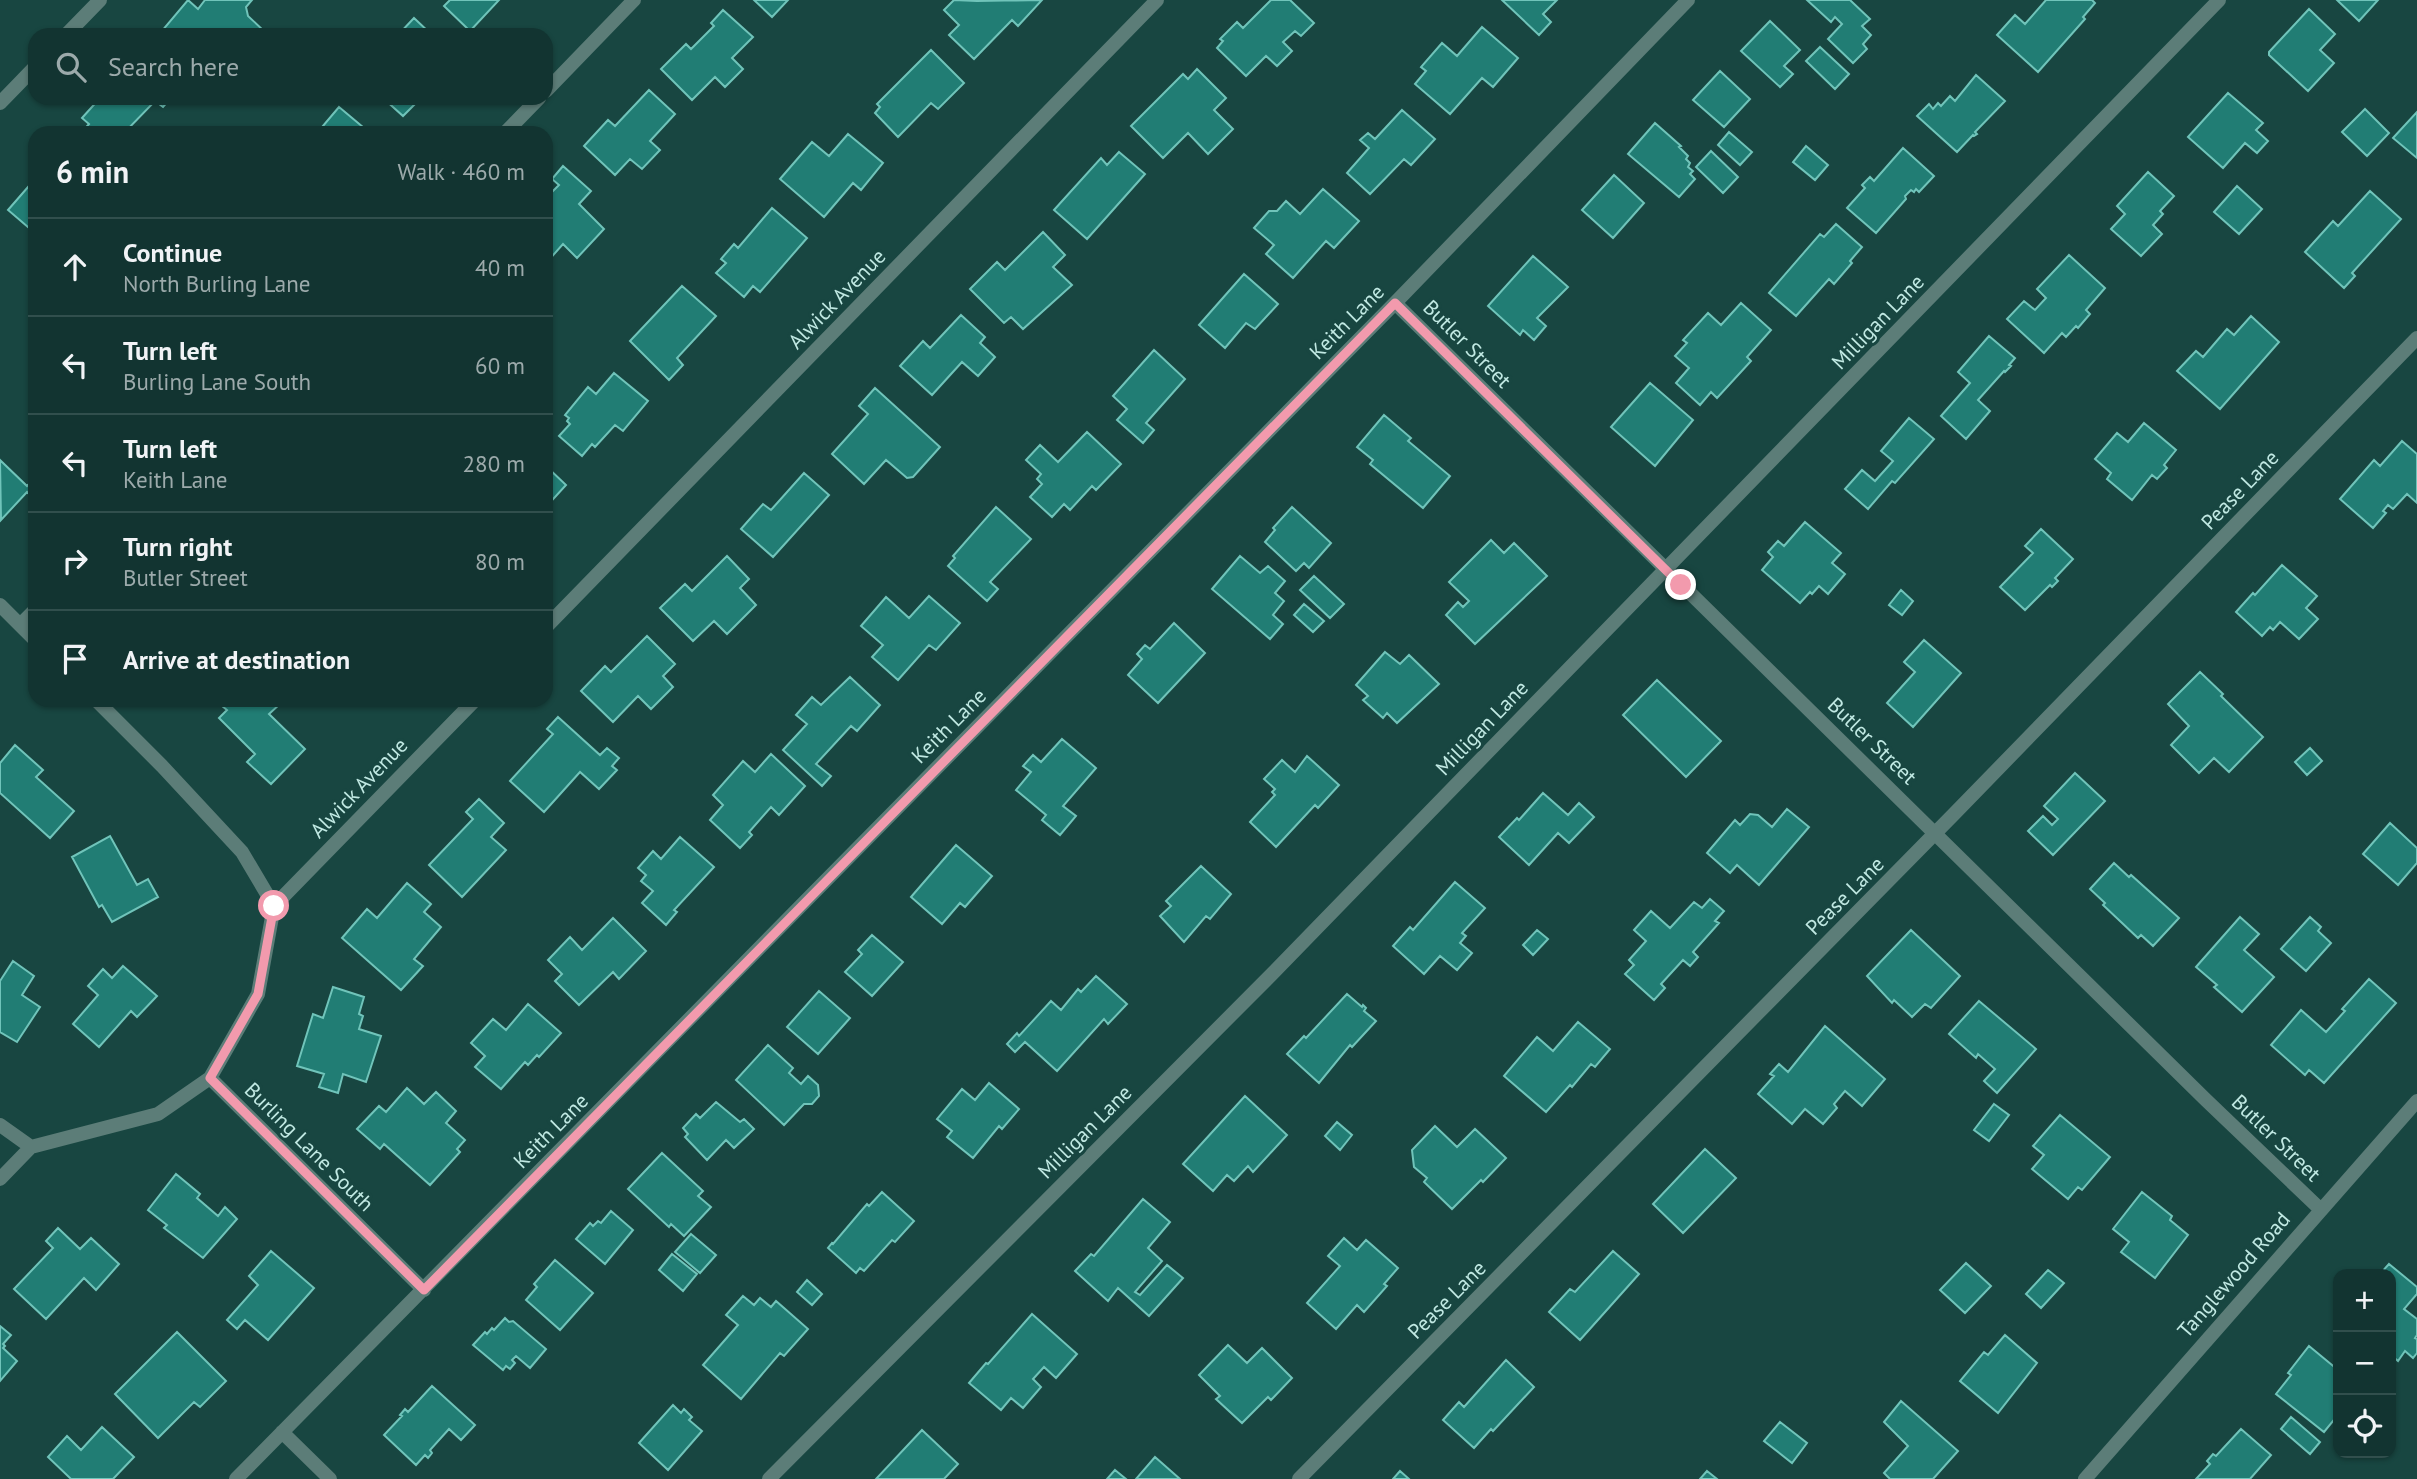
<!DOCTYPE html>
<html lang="en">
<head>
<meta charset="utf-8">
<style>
  :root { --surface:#123431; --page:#1f3f3d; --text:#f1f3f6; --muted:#9caaab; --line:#314f4d }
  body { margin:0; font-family:"PT Sans",sans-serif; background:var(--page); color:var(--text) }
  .controls { position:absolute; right:21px; bottom:21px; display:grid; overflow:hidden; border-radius:14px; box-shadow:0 2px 5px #0004 }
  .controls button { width:63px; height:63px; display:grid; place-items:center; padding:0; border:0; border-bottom:2px solid var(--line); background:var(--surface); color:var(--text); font:35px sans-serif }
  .stop { position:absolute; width:21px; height:21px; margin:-16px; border:5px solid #f29aad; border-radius:50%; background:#fff }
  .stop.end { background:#f29aad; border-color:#fff; box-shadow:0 2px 7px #0008 }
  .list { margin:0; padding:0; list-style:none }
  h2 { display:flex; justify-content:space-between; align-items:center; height:91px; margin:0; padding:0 28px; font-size:30px }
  h2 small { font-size:23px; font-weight:400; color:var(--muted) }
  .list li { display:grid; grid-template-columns:46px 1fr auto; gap:21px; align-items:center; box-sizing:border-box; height:98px; padding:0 28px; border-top:2px solid var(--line) }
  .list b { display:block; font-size:26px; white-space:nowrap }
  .list p { margin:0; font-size:23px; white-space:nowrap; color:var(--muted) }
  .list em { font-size:23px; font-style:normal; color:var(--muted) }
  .icon { flex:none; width:38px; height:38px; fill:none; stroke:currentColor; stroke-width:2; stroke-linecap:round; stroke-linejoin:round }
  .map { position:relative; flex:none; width:2417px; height:1479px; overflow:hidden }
  .search { position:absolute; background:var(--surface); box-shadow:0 2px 5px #0004; left:28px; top:28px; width:525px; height:77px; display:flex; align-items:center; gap:18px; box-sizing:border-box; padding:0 24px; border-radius:21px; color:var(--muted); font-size:26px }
  .panel { position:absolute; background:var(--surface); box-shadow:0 2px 5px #0004; left:28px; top:126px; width:525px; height:581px; border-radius:21px }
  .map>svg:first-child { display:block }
  .building { fill:#217d74; stroke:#70c4ba; stroke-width:2 }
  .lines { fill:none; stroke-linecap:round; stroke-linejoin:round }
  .street { stroke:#5c7d78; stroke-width:14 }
  .route { stroke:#f29aad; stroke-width:9 }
  .labels { text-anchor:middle; stroke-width:6; stroke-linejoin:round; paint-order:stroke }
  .street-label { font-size:21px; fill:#c1e9e3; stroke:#184641 }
</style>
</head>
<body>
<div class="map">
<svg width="2417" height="1479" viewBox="0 0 2417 1479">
  <rect width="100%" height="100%" fill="#184641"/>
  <path class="building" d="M188,0l10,9 7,-9h47l-6,7 2,9 16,15 -3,4h-96l-4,-3z
    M450,0h49l-29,31 -26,-25z
    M754,0h34l-16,17z
    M954,0l23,1 65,-1 -24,26 -6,-6 -38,39 -25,-24 10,-10 -15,-15z
    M1271,0h19l24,23 -13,13 -6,-5 -12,11 9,9 -15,15 -11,-10 -20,20 -29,-28 6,-7 -3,-2 17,-17 6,6z
    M1502,0h55l-14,14 8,8 -12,13z
    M1807,0h43l20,19 -8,7 9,9 -8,9 4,5 -14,14 -25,-24 14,-15 -7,-7 -4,5z
    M2046,0h46l3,3 -12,14 2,2 -47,53 -41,-37 18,-20 10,9z
    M2337,0h41l-19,21z
    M2309,9l26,25 -15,16 14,13 -26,28 -39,-36v-3z
    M723,10l30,27 -21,21 11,11 -18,18 -10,-10 -23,23 -31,-31 25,-25 5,5 23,-23 -3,-3z
    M414,18l18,17h-34z
    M1770,21l30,29 -16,16 9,8 -13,13 -39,-36z
    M1482,27l36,31 -25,29 -11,-9 -32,36 -35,-30 11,-13 -5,-4 21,-24 15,13z
    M1820,47l29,27 -14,15 -29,-28z
    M931,50l33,33 -26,26 -7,-6 -33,34 -23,-24 5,-6 -3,-3z
    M1197,69l29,29 -12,12 19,19 -25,25 -20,-21 -25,25 -32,-32 52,-52 5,5z
    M1720,71l30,28 -26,28 -31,-27z
    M1976,75l29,26 -30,31 2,2 -3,2 -1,-1 -16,17 -40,-36 12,-12 4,5 5,-6 3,3 9,-10 5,5z
    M649,90l26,24 -25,27 10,9 -18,19 -12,-10 -15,16 -31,-29 24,-26 7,6z
    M2228,93l35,30 -7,7 12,11 -11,12 -12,-10 -22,25 -35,-31z
    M100,98h71l-8,9 -8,-6 -31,32h-43l8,-9 -7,-6z
    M383,98h25l7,6 -12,12z
    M339,107l31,26h-53z
    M2365,109l24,24 -22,23 -25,-24z
    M1402,110l33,29 -24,26 -7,-6 -34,35 -23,-21 22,-25 -9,-8 8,-7 7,6z
    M2417,112v46l-24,-20z
    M1655,123l26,23 -2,1 9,9 -2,3 4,4 -2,4 5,4 -3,3 5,5 -16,18 -51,-43z
    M1729,132l23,20 -12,13 -22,-20z
    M848,134l35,29 -22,27 -8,-7 -29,34 -44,-38 32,-37 17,14z
    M1806,146l22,19 -13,15 -22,-18z
    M1903,148l31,28 -15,16 -3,-3 -2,3 -3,-2 -6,6 1,3 -30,34 -29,-25 18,-20 -3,-3 8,-8 4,4z
    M1711,151l27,26 -15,16 -27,-26z
    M1119,152l26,22 -58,65 -33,-29 47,-52 6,7z
    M563,166l28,25 -12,13 25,25 -27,29 -14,-14 -15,17 -2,-2v-61l13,-13 -7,-6z
    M2148,172l26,24 -14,15 3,3 -10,11 9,9 -21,22 -30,-27 14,-15 -8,-8z
    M1614,175l30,28 -31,35 -31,-28z
    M35,179v54l-27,-23z
    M2237,186l25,23 -23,25 -25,-22z
    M1323,189l36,32 -25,27 -8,-7 -33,37 -27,-24 8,-9 -20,-17 15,-17h8l9,-10 14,13z
    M2370,191l31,28 -49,54 3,3 -11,12 -39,-36 28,-31 5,5z
    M772,208l35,30 -47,54 -7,-6 -9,11 -28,-24 10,-10 -5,-4 13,-15 4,4z
    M1836,224l26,23 -12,14 2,2 -18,21 -5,-5 -33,37 -27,-23 51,-59 4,3z
    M1043,232l22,23 -12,12 19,18 -49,44 -12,-12 -7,6 -34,-34 27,-27 8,8z
    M2069,255l36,33 -19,22 4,4 -12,14 -2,-2 -10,11 -4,-4 -18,20 -37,-34 17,-18 11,9 11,-12 -9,-9z
    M1533,256l35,31 -31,31 9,8 -12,14 -11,-10 -3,5 -32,-29z
    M1244,274l34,30 -23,25 -9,-6 -21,25 -26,-23z
    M682,286l34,30 -39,42 6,7 -14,15 -39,-39z
    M1741,303l30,27 -24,27 4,4 -34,37 -6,-6 -11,13 -24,-22 13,-15 -14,-12 12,-13 -4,-3 25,-27 13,12z
    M961,315l24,22 -5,6 15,14 -17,19 -16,-14 -30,33 -32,-29 23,-25 7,7z
    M2251,316l28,26 -59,67 -43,-38 19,-20 7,6 24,-28 7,6z
    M1989,336l26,22 -6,7 2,1 -6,6 -1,-1 -26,29 12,11 -24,28 -25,-23 29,-33 -12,-11z
    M1154,350l31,29 -39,44 8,7 -11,13 -26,-23 10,-11 -14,-13z
    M614,373l34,28 -25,30 -8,-6 -20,22 -3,-3 -10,12 -23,-20 11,-12 -3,-3 2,-3 -4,-3 23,-28 8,7z
    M1650,383l43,37 -38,46 -44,-39z
    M875,388l65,59 -27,30 -6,1 -21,-18 -22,24 -32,-30 36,-40 -9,-8z
    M1384,415l27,23 -3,3 42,35 -27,32 -53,-44 3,-4 -16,-13z
    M1909,418l25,21 -39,44 -3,-2 -24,28 -23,-20 17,-19 13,11 18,-20 -12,-10z
    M2144,423l32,27 -12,15 3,3 -10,11 -5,-4 -20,25 -25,-21 4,-6 -16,-14 22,-26 11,9z
    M1087,432l34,32 -25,26 -4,-4 -22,24 -6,-6 -12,13 -22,-20 12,-13 -5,-5 4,-5 -15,-14 14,-15 18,17z
    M2402,441l15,13v49l-10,-9 -14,15 -5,-4 -5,6 3,2 -13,15 -33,-29 34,-39 6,6z
    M0,460l27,26 8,-8v22l-8,-8 -26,28z
    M546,466l20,19 -20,22z
    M804,473l25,22 -56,62 -32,-28 22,-25 8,6z
    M996,507l35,32 -41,43 8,7 -11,12 -39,-35 7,-8 -2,-2z
    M1292,507l39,36 -22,25 -5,-5 -8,8 -31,-29 10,-12 -2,-2z
    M1805,522l36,31 -9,10 13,11 -17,20 -9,-8 -7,8 -2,-2 -10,11 -38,-33 11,-13 -5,-5 10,-11 6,5z
    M2041,529l32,30 -18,19 3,3 -6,6 -2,-2 -25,25 -25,-23 33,-34 -8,-7z
    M1491,540l13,13 10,-10 33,33 -72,68 -29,-29 12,-13 5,5 6,-6 -20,-19z
    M727,556l22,23 -9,9 16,17 -29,29 -13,-13 -21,20 -33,-33 25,-24 7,7z
    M1240,556l20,17 8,-7 17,15 -10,12 9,8 -11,14 10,9 -13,15 -58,-50z
    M2282,565l35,31 -11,12 12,11 -19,20 -19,-17 -7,8 -3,-3 -8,9 -26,-24 17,-19 2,2z
    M1314,576l30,28 -14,14 -30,-28z
    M1901,590l12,11 -11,14 -13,-10z
    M929,596l31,27 -24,27 -7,-5 -31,35 -26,-23 11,-12 -22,-19 25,-29 23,21z
    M1304,604l20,17 -11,11 -19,-17z
    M1174,623l31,30 -47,50 -30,-28 14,-16 -5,-5 8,-9 5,4z
    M647,636l28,28 -12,12 10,11 -22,22 -13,-13 -25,26 -32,-31 24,-25 6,6z
    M1924,640l37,33 -48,54 -26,-24 28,-31 -11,-10z
    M1385,652l15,12 9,-9 30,29 -42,39 -10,-10 -4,5 -20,-18 5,-4 -12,-11z
    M2200,672l23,22 -2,2 42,41 -34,35 -15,-14 -15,15 -28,-28 18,-19 -21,-22z
    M850,677l30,28 -23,26 -6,-5 -35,38 15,12 -9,10 -39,-36 24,-26 -11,-9 16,-18 9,8z
    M1657,680l64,61 -35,36 -63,-62z
    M228,700h48l4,4 -11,10 36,35 -34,35 -24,-22 8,-8 -36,-36 8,-8 -5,-4z
    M558,717l42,38 7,-7 12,10 -7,8 5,4 -18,19 -19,-17 -36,40 -34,-31 43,-47 -6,-5z
    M1062,739l34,29 -33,38 13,10 -16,19 -18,-15 4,-5 -30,-25 15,-18 -8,-6 10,-11 8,7z
    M15,745l28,25 -7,7 38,34 -24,27 -50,-45v-30z
    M2310,748l12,13 -15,14 -12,-13z
    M771,754l34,32 -26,29 -8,-8 -22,25 3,3 -12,13 -30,-28 13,-15 -10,-10 30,-34 12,11z
    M1307,756l32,29 -21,23 -3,-3 -39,42 -26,-25 25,-27 -3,-3 3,-3 -11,-10 18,-19 13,12z
    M2075,773l30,28 -52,54 -25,-24 15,-15 9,9 6,-6 -14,-13z
    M1543,793l25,22 11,-12 15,14 -25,26 -11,-10 -29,32 -30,-28 18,-19 2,2z
    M479,799l25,24 -13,14 15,13 -44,47 -33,-32 44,-46 -7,-7z
    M1787,809l22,18 -50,58 -22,-20 -7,8 -23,-20 28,-33 5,5 10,-11 8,1 14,12z
    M2390,823l27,25v15l-19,22 -35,-31z
    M110,836l27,49 11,-6 10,18 -46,25 -10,-17 -3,2 -27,-50z
    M680,837l34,30 -40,43 3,2 -11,13 -24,-22 11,-12 -12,-10 5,-6 -8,-7 15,-17 8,8z
    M956,845l36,31 -27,31 -5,-4 -18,21 -31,-27z
    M2114,863l15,14 2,-2 48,43 -26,28 -12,-11 -3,3 -35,-33 2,-2 -15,-14z
    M1201,866l30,28 -21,25 -4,-3 -22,26 -24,-26 11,-10 -5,-5z
    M1455,882l30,26 -23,25 4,3 -6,7 12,10 -15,17 -17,-14 -16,18 -31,-28 17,-19 3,3z
    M407,883l24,21 -7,8 17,15 -27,32 9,7 -22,24 -59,-52 25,-29 10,9z
    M1710,899l14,12 -9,10 4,2 -26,29 5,5 -8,9 -7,-6 -22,24 4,4 -11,12 -29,-26 9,-9 -5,-5 17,-19 -12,-11 17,-19 19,17 24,-26 8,6z
    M2240,917l19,17 -15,16 30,27 -32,35 -28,-25 3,-2 -21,-18z
    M2310,917l11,10 -3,4 13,12 -25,28 -25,-22z
    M613,918l33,33 -27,28 -6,-7 -34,33 -24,-24 7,-7 -14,-14 22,-23 12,13z
    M1537,930l11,9 -15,16 -10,-10z
    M1911,930l49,46 -29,32 -6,-4 -13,13 -18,-17 -2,3 -25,-27z
    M872,935l31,27 -31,34 -27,-24 17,-18 -4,-4z
    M13,961l21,15 -12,19 18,12 -23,35 -17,-10v-51z
    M123,966l34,30 -20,21 -6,-6 -32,36 -26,-23 25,-29 -10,-9 15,-17 9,9z
    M1096,976l31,28 -19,20 -4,-5 -47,52 -32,-29 -10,10 -8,-8 10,-11 2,3 32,-35 10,9 17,-21 3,3z
    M2369,979l27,24 -72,80 -15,-13 -4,5 -34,-30 30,-35 25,22 19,-21 -3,-2z
    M333,987l31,10 -5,17 4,2 -4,13 22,7 -15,46 -23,-8 -5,19 -19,-6 5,-13 -27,-8 16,-52 10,4z
    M819,991l31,27 -32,36 -31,-27z
    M1347,994l15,13 1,-2 3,3 -2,3 12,10 -24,26 -2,-2 -31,38 -32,-29 17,-18 2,2z
    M1979,1001l57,48 -39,44 -13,-12 11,-12 -17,-15 -2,4 -27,-24z
    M528,1004l33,29 -22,24 -2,-2 -9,10 -3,-3 -24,27 -26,-22 10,-11 -14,-13 22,-24 13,11z
    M1578,1022l32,27 -15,18 -4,-3 -19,23 -2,-2 -24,27 -42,-36 33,-39 16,14z
    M1825,1026l60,53 -23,27 -17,-15 -11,13 3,4 -14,16 -18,-15 -13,15 -34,-30 16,-18 -4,-2 9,-10 9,8z
    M768,1045l25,23 -4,5 12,11 7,-8 10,9 1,11 -7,8h-8l-20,21 -48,-45z
    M989,1083l30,26 -17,20 -3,-3 -26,32 -26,-21 5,-6 -15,-12 25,-30 13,11z
    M407,1088l17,16 12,-12 20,19 -10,12 19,17 -8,9 3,3 -30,33 -46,-41 -4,5 -23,-20 22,-23 7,6z
    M1245,1096l42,39 -34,37 -5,-6 -14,15 -7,-6 -14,16 -30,-27z
    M716,1102l24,20 4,-3 10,10 -20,19 -8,-8 -19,20 -22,-23 3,-3 -5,-6 13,-14 4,4z
    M1994,1104l15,11 -20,26 -15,-11z
    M2060,1115l50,42 -28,33 -4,-3 -10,12 -36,-30 12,-14 -11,-9z
    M1337,1122l15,13 -12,15 -15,-14z
    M1435,1126l22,21 18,-18 31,29 -23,24 -2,-2 -29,29 -28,-27 3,-4 -13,-11 -2,-17z
    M1705,1149l31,29 -53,55 -30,-29z
    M662,1153l41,38 -5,5 13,11 -27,29 -13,-12 -2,3 -41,-38z
    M176,1174l24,20 -3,4 21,18 7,-9 12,12 -34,39 -39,-30 3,-3 -19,-15z
    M882,1192l32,29 -19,21 -3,-2 -28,31 -4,-3 -4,5 -28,-25 4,-5 1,1 34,-40 2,2z
    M2142,1192l30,24 -2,4 18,15 -33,43 -34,-26 8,-10 -16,-13z
    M1143,1199l27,23 -22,26 14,13 -27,31 5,3 27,-30 16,13 -34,38 -31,-28 -10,13 -33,-30 16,-17 3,2z
    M611,1211l22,19 -28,34 -29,-25 14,-16 3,3 5,-5 3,2z
    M58,1228l22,21 11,-11 28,26 -23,26 -12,-12 -38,41 -32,-30 39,-41 -7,-7z
    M691,1234l25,21 -16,18 -25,-21z
    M1344,1238l13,12 9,-10 32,28 -14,16 3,2 -23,26 -7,-7 -21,24 -29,-26 33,-37 -12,-10z
    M271,1251l43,37 -46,52 -23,-20 -8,9 -10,-9 31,-35 -9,-9z
    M1613,1251l26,23 -59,66 -31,-28 21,-23 5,3z
    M672,1254l25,20 -14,17 -24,-21z
    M555,1260l38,33 -33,37 -34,-30 11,-13 -3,-3z
    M1966,1263l25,23 -26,27 -25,-23z
    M2389,1264l28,23v7l-13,15 13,10v16l-2,3 2,1v14l-4,5 -8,-7 -7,10 -7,-6v-81h-11z
    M2048,1270l16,13 -23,25 -15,-14z
    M807,1280l15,14 -10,11 -15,-13z
    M743,1296l11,9 6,-7 11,9 5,-6 32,28 -24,27 -4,-3 -39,46 -38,-34 35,-40 -12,-10z
    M1032,1314l45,40 -21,24 -12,-11 -11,12 8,8 -18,21 -12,-10 -10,12 -32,-27 17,-20 2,1z
    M505,1318l4,4 4,-1 33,28 -16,19 -14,-12 -4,4 3,3 -5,6 -4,-3 -3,4 -30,-25 12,-13 2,2 5,-6 2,2z
    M0,1326l11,9 -8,9 2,2 -2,2 14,13 -17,20z
    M177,1332l49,49 -26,26 -6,-5 -36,36 -43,-44z
    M2005,1335l32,28 -39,50 -38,-32 24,-29 4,3z
    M1228,1345l19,18 15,-15 30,30 -21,22 -3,-3 -26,26 -26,-24 4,-3 -21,-21z
    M2309,1346l29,24v45l-14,17 -48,-38 15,-19 -3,-2z
    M1506,1360l28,27 -41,44 -2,-2 -17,19 -31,-28 16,-18 5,5z
    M432,1386l43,39 -14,15 -12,-11 -19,21 2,3 -4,5 -3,-3 -9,10 -32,-30 18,-19 -2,-1 5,-6 3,3z
    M1901,1401l57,50 -25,28h-43l-6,-6 24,-27 -24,-24z
    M673,1405l8,8 3,-4 8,8 -3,3 13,11 -34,39 -29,-27z
    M2291,1417l29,25 -10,12 -29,-25z
    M1780,1422l27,21 -15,20 -28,-22z
    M102,1427l32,30 -21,22h-42l-23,-22 19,-21 14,14z
    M2241,1429l30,26 -21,24h-54l14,-15 -3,-3 6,-7 3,2z
    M922,1430l36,34 -14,15h-68z
    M1155,1457l25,22h-44z
    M1115,1470l11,9h-19z
    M1400,1471l9,8h-16z
    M1707,1471l10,8h-17z"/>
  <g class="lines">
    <path class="street" d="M66,35l34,-35
      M546,91l88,-91
      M0,103l35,-36
      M505,133l34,-35
      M1395,303l811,797 114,109
      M0,605l35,35
      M20,625l15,-15
      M546,627l611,-627
      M274,906l201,-206
      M210,1078l214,212
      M0,1125l31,22 127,-33 52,-36 48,-84 16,-88 -32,-54 -80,-86 -66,-66
      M0,1179l31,-32
      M282,1432l48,47
      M236,1479l1159,-1176 293,-303
      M769,1479l502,-504 948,-975
      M1299,1479l655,-665 463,-476
      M2085,1479l332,-378"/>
  </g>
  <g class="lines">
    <path class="route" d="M274,906l-16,88 -48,84 214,212 971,-987 286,282"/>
  </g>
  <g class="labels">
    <g class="street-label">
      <text transform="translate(837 299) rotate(-46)" y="7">Alwick Avenue</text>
      <text transform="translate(1347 322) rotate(-45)" y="7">Keith Lane</text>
      <text transform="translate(1878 322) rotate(-46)" y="7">Milligan Lane</text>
      <text transform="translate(1467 344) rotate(45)" y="7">Butler Street</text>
      <text transform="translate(2240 490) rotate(-46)" y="7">Pease Lane</text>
      <text transform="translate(949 726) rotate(-45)" y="7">Keith Lane</text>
      <text transform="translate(1482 728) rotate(-46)" y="7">Milligan Lane</text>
      <text transform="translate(1872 741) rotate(44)" y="7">Butler Street</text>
      <text transform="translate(359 788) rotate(-46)" y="7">Alwick Avenue</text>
      <text transform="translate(1845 896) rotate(-45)" y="7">Pease Lane</text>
      <text transform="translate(551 1131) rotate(-45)" y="7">Keith Lane</text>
      <text transform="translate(1085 1132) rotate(-45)" y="7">Milligan Lane</text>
      <text transform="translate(2276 1138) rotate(44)" y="7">Butler Street</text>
      <text transform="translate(309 1147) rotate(45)" y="7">Burling Lane South</text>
      <text transform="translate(2234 1275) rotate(-49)" y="7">Tanglewood Road</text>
      <text transform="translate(1447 1300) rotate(-45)" y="7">Pease Lane</text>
    </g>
  </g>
</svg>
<div class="controls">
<button>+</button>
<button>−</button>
<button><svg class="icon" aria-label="locate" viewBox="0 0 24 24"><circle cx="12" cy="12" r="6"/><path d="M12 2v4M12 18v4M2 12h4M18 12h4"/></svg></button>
</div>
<div class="stop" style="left:274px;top:906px"></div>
<div class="stop end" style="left:1681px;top:585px"></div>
<div class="search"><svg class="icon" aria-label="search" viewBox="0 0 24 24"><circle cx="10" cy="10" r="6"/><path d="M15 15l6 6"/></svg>Search here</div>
<section class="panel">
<h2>6 min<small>Walk · 460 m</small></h2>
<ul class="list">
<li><svg class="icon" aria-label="ahead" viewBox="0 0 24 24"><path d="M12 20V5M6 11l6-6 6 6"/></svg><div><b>Continue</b><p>North Burling Lane</p></div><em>40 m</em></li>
<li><svg class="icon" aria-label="left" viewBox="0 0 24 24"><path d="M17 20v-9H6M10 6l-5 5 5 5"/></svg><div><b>Turn left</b><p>Burling Lane South</p></div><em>60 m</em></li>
<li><svg class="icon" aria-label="left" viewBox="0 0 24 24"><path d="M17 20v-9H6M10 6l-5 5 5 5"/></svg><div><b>Turn left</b><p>Keith Lane</p></div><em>280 m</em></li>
<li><svg class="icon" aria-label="right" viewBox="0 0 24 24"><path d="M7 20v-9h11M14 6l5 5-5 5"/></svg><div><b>Turn right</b><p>Butler Street</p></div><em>80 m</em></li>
<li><svg class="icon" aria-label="arrive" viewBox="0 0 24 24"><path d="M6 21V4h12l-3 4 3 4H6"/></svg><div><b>Arrive at destination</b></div></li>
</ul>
</section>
</div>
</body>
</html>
